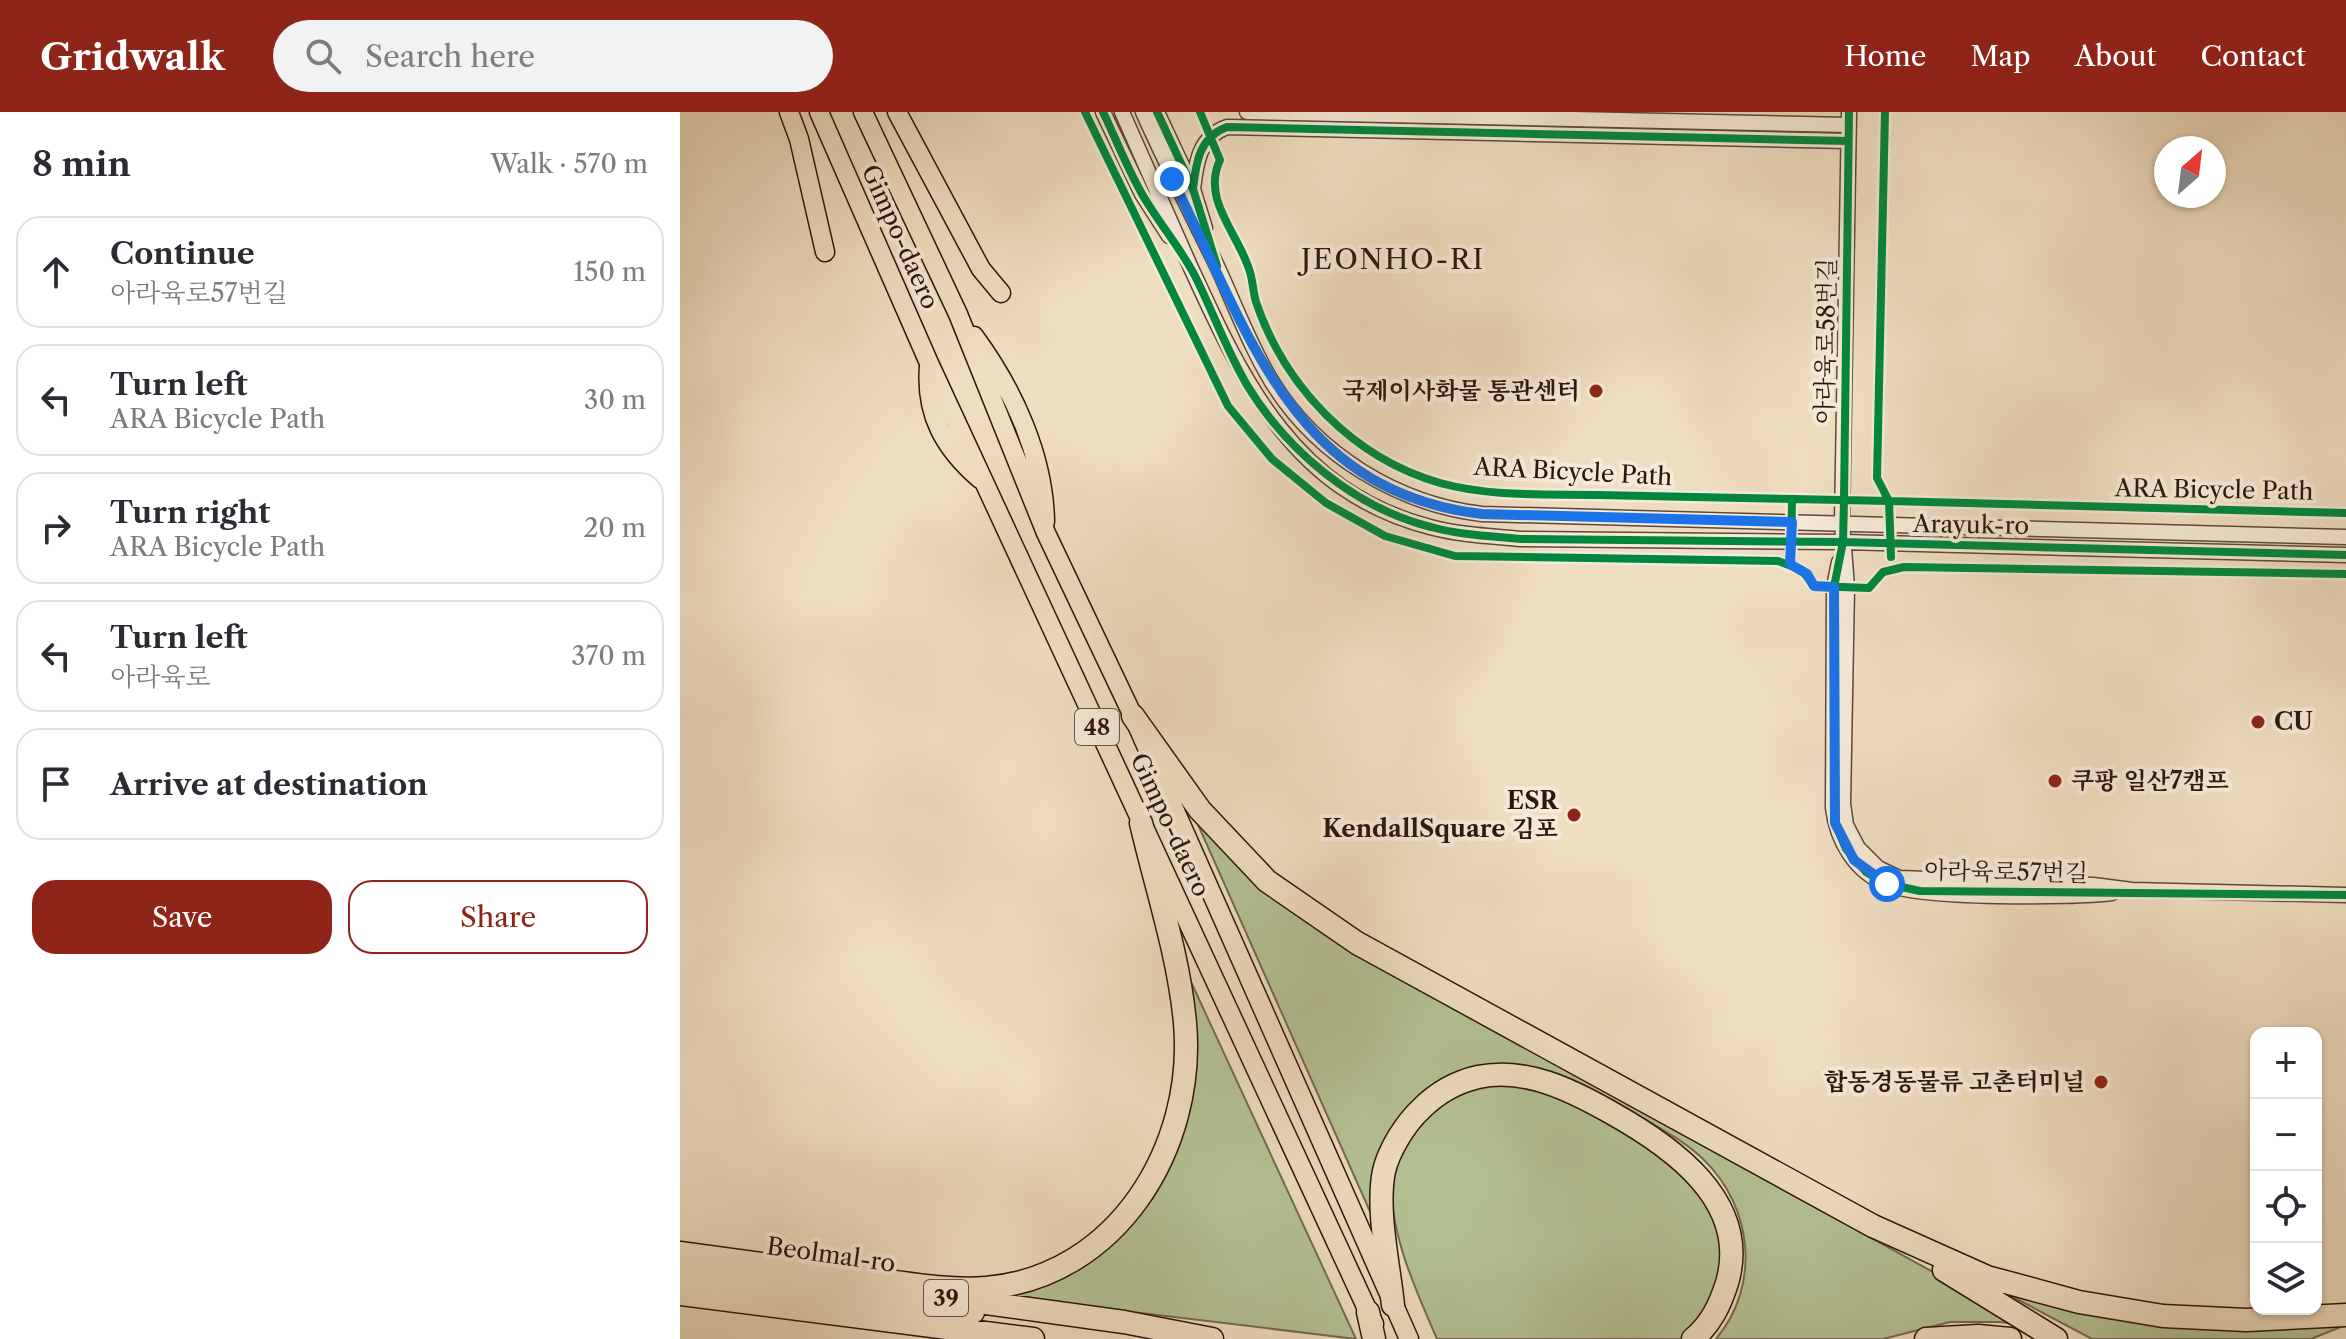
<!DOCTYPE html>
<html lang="en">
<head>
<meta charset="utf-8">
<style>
  :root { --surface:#fff; --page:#f2f2f3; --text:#2b2b33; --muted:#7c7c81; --line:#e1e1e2; --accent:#8f2418 }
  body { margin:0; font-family:"Libre Caslon Text","Noto Serif KR",serif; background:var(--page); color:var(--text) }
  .controls { position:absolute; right:24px; bottom:24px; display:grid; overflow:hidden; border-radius:16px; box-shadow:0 2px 6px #0004 }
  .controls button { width:72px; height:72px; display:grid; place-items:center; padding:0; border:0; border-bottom:2px solid var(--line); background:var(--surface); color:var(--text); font:40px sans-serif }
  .compass { position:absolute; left:1474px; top:24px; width:72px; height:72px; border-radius:50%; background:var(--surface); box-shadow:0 2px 6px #0004; rotate:28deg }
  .stop { position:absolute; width:24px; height:24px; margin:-18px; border:6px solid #1a73e8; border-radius:50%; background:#fff }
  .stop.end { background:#1a73e8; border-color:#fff; box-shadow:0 2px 8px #0008 }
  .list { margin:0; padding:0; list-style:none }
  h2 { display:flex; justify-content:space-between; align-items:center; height:104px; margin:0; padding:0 32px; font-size:34px }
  h2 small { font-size:26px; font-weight:400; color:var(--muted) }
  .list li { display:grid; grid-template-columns:52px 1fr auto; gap:24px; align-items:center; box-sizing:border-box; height:112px; margin:0 16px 16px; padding:0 16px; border:2px solid var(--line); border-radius:24px }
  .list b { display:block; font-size:30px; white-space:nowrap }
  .list p { margin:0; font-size:26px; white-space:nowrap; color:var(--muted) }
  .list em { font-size:26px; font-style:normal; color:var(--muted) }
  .actions { display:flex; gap:16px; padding:24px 32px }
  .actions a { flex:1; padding:18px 0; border:2px solid var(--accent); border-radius:24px; text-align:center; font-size:28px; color:var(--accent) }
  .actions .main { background:var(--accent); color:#fff }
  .icon { flex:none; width:44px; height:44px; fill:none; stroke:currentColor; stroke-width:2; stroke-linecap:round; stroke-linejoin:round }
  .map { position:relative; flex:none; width:1666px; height:1227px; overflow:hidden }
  header { display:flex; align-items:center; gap:48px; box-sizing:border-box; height:112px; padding:0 40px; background:var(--accent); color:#fff }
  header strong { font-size:38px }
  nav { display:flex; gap:44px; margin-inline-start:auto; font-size:28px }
  .search { width:560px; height:72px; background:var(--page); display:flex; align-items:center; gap:20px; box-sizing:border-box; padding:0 28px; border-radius:44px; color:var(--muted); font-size:30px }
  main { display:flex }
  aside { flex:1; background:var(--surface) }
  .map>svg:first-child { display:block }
  .green { fill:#b5c296; stroke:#716c51; stroke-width:2 }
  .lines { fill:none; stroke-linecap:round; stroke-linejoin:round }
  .minor-casing { stroke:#5e4839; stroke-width:17 }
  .major-casing { stroke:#2d160c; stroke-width:21 }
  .highway-casing { stroke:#2d160c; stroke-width:25 }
  .minor { stroke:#f5e9d7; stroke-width:14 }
  .major { stroke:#efddc1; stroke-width:18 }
  .highway { stroke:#efddc1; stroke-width:22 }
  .cycleway-casing { stroke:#f5e9d7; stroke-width:13 }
  .cycleway { stroke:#00873e; stroke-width:8 }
  .route { stroke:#1a73e8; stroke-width:10 }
  .poi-dot { fill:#8f2418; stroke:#f5e9d7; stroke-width:3 }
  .labels { text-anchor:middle; stroke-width:8; stroke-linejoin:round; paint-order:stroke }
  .shield { fill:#f5e9d7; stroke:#695549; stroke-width:2 }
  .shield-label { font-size:22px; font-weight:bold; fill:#2d160c }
  .street-label { font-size:24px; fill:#2d160c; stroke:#f5e9d7 }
  .poi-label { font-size:24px; font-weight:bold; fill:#2d160c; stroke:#f5e9d7; text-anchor:end }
  .quarter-label { font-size:28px; letter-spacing:2px; fill:#2d160c; stroke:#f5e9d7 }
</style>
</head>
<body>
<header>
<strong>Gridwalk</strong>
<div class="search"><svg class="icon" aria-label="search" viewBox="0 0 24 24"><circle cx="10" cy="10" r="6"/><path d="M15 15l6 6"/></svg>Search here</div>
<nav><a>Home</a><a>Map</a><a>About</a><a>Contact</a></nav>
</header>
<main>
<aside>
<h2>8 min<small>Walk · 570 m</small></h2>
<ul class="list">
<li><svg class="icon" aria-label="ahead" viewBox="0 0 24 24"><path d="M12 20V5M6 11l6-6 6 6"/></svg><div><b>Continue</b><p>아라육로57번길</p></div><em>150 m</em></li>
<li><svg class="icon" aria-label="left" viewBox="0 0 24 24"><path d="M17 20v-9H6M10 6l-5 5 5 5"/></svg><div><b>Turn left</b><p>ARA Bicycle Path</p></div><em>30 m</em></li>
<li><svg class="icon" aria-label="right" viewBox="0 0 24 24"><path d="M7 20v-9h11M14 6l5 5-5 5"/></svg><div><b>Turn right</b><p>ARA Bicycle Path</p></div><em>20 m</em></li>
<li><svg class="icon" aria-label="left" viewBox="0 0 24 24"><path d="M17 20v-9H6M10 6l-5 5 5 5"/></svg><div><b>Turn left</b><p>아라육로</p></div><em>370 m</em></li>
<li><svg class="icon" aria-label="arrive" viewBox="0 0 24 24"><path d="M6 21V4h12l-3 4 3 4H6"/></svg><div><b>Arrive at destination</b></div></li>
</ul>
<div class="actions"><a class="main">Save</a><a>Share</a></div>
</aside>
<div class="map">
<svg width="1666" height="1227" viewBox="0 0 1666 1227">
  <rect width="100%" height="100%" fill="#efddc1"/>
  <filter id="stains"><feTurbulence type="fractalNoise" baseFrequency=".0025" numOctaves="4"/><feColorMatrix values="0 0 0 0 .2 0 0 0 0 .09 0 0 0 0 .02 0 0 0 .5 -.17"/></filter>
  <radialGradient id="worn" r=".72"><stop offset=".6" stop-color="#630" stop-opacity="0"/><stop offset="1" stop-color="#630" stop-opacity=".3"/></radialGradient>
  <path class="green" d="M512,699c51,61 88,96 155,138l684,377 -31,-4h-50l-67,17h-167c45,-54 37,-132 -13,-180 -22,-21 -51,-35 -76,-50 -35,-21 -76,-45 -118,-43 -19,0 -88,43 -109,53l-24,106z
    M500,846l176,381 -348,-42 53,-20 54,-36 38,-43 18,-37z
    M812,970l64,9 133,79 34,57 -4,64 -35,48h-247c-46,-105 -93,-214 55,-257z
    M1316,1176l36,8 314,29 -35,14h-219z"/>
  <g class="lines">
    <defs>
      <path id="minor" d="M423,0l39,82 27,42
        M442,0c23,52 46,104 69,156 53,116 104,224 239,259 30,8 60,9 91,12l322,3 503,13
        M463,0c23,52 49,103 74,154 18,39 33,80 55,116 45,73 126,122 210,132l864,23
        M477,0l36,77 12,39
        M567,0l602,13
        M1169,0l-7,411 5,64 -4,217 3,21 12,23 20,20 21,10 194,7 39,5 214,5
        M513,77c3,-26 6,-52 34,-62l621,14
        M1159,450l-5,25 -1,221c4,33 22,63 53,76 35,15 185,14 226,9"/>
      <path id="major" d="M109,0l10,27 26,113
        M139,0l110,251 445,961
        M183,0l95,202 88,219 87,183 276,623
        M217,0l84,157 20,24
        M294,224c39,53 70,120 71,186
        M249,254c-4,48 15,82 51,113"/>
      <path id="highway" d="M453,604l67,94 67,71 90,62 516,283 114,51 92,25 84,14 83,4 100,-5
        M0,1141c62,8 124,17 186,25 39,5 81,13 120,10 131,-11 210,-141 199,-265 -6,-67 -29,-135 -44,-200
        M1264,1158l112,69
        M0,1163l293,37
        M0,1182l353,45
        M276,1187l168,23 88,17
        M713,1193c-4,-39 -17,-96 -9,-134 5,-21 21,-47 37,-62 16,-16 35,-27 57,-32 47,-10 93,13 132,35 61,34 141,89 117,171 -7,22 -16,41 -34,56
        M688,1200l6,27
        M1246,1227l52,-3 32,3"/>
    </defs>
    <use href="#minor" class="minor-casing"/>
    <use href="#major" class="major-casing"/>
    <use href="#highway" class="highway-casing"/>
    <use href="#minor" class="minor"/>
    <use href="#major" class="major"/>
    <use href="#highway" class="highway"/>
    <defs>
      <path id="cycleway" d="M405,0l143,294 44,53 54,44 59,33 70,20 323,5 24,9 12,16 55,2 14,-16 21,-5 442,7
        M423,0c13,27 24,56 39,82 16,28 38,53 53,82 18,36 32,75 52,109 40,66 108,123 184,142 29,8 59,9 90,12l322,3 503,13
        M477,0l36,77 24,77
        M520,0l20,48c-19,40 19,74 30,112 3,10 3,20 6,30 29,85 97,156 184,181 51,14 105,11 157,12 65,1 130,3 195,4
        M1169,0l-5,388 -1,42 -9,45 1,236 11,26 20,23 21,12 33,7 426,4
        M1205,0l-8,366 12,23 457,12
        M513,77c3,-26 6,-52 34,-62l621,14
        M1111,443l1,-56 97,2 2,56"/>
    </defs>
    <use href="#cycleway" class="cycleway-casing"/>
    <use href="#cycleway" class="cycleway"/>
  </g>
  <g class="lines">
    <path class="route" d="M492,67c76,148 116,312 310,335l310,8 -2,42 17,10 7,12 20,1 1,236 19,37 33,24"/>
  </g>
  <g class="poi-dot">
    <circle cx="916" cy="279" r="8"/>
    <circle cx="1578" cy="610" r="8"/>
    <circle cx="1375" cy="669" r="8"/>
    <circle cx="894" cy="703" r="8"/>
    <circle cx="1421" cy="970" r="8"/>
  </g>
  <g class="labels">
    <g class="shield">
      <rect x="395" y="597" width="44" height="36" rx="6"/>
      <rect x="244" y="1168" width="44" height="36" rx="6"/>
    </g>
    <g class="shield-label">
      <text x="417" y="623">48</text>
      <text x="266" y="1194">39</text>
    </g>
    <g class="street-label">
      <text transform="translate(220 125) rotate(66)" y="8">Gimpo-daero</text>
      <text transform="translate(1146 229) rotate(-89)" y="8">아라육로58번길</text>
      <text transform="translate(893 360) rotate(3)" y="8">ARA Bicycle Path</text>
      <text transform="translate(1534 378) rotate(1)" y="8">ARA Bicycle Path</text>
      <text transform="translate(1291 413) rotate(1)" y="8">Arayuk-ro</text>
      <text transform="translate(490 713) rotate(65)" y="8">Gimpo-daero</text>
      <text transform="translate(1326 760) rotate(1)" y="8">아라육로57번길</text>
      <text transform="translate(151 1143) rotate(8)" y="8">Beolmal-ro</text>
    </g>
    <g class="poi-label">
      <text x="900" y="287">국제이사화물 통관센터</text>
      <text x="1594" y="618" text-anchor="start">CU</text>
      <text x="1391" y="677" text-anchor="start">쿠팡 일산7캠프</text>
      <text x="878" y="697">ESR<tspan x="878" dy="28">KendallSquare 김포</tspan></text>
      <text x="1405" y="978">합동경동물류 고촌터미널</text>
    </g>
    <g class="quarter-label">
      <text x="713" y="157">JEONHO-RI</text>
    </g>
  </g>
  <rect width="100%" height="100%" filter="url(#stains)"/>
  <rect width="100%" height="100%" fill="url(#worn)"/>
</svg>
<div class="controls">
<button>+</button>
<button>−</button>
<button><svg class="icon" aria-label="locate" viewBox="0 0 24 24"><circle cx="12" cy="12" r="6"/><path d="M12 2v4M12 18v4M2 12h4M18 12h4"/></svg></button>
<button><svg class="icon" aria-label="layers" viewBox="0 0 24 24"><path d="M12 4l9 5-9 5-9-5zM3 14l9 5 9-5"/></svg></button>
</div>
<svg class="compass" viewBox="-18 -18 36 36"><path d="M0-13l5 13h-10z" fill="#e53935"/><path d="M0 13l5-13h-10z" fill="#7c7c81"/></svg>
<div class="stop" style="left:1207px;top:772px"></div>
<div class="stop end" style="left:492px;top:67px"></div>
</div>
</main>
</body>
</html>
